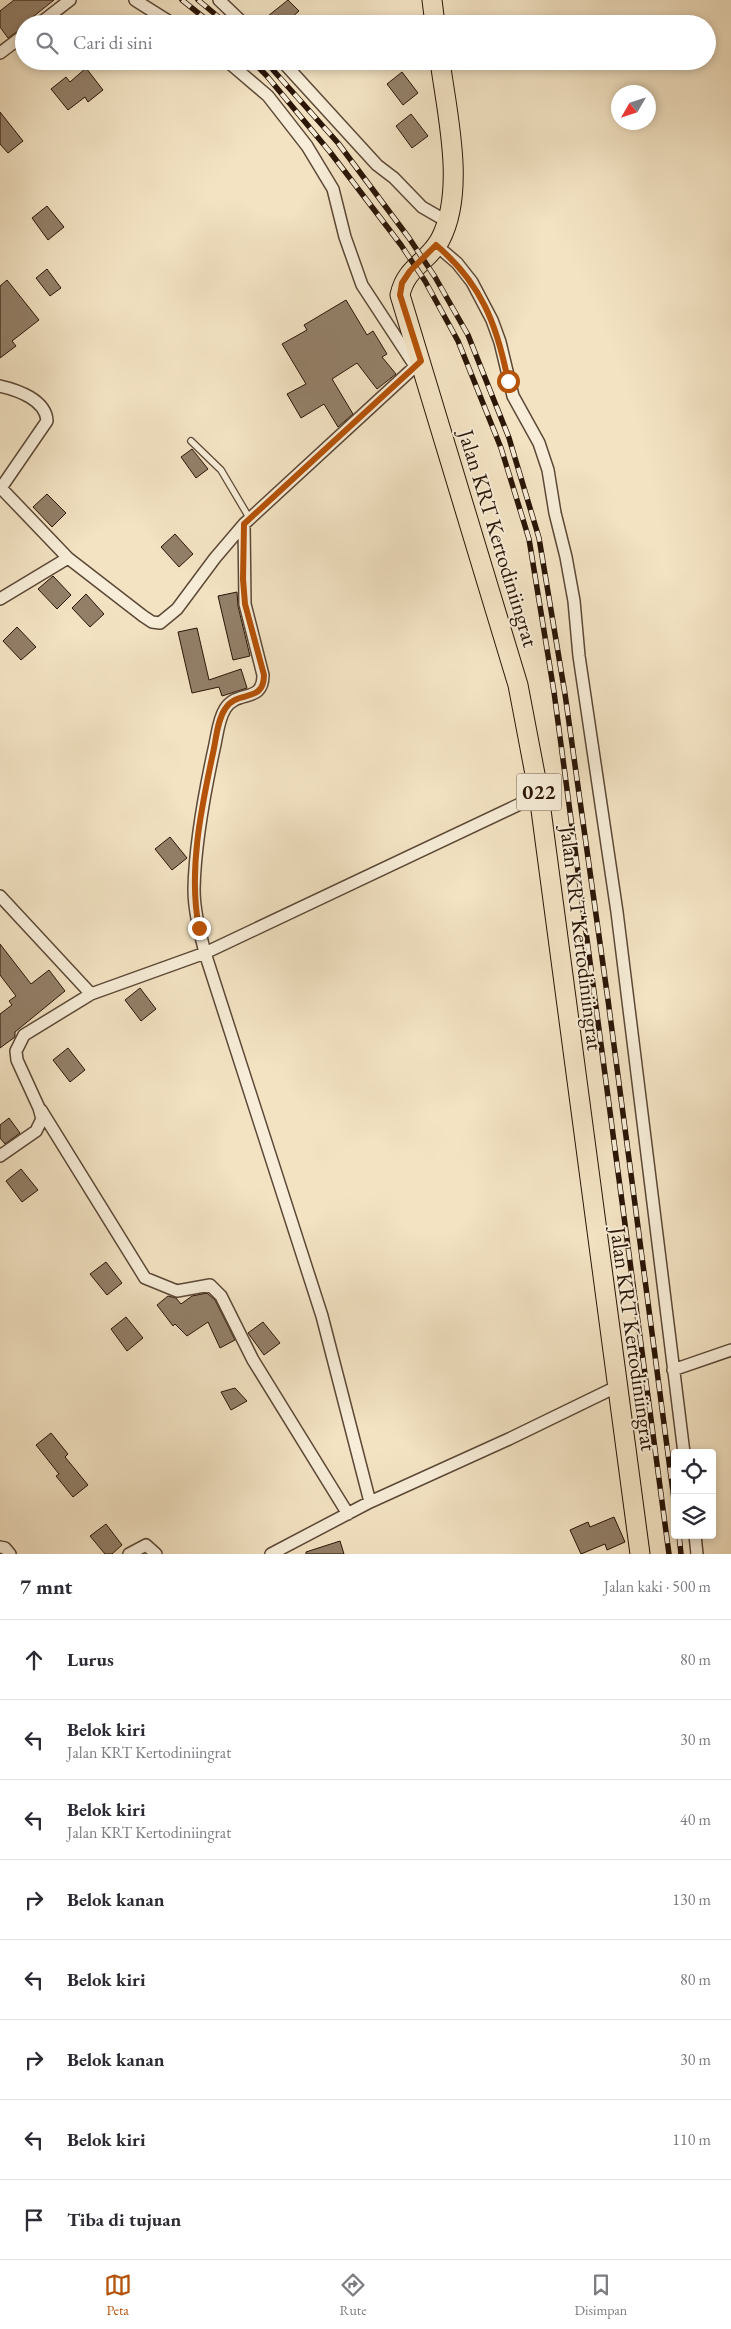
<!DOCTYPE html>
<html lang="id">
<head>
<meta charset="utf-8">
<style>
  :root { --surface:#fff; --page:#f7f7f7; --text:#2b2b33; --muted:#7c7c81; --line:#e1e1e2; --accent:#b45309 }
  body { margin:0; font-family:"EB Garamond",serif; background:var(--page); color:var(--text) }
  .controls { position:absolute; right:15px; bottom:15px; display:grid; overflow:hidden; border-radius:5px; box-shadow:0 2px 8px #0003 }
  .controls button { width:45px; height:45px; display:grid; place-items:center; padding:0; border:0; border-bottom:1px solid var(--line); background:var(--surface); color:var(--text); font:25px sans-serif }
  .compass { position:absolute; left:611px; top:85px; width:45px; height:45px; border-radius:50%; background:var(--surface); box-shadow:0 2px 8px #0003; rotate:231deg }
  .stop { position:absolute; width:15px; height:15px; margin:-11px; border:4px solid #b45309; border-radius:50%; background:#fff }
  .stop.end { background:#b45309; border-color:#fff; box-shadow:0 1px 5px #0008 }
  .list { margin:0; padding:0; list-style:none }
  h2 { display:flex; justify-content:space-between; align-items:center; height:65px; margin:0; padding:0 20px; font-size:21px }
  h2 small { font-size:16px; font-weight:400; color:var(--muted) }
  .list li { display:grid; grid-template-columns:32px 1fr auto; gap:15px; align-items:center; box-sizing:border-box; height:80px; padding:0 20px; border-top:1px solid var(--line) }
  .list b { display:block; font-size:19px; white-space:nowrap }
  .list p { margin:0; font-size:16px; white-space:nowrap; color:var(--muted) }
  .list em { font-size:16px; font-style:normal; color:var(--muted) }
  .icon { flex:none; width:28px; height:28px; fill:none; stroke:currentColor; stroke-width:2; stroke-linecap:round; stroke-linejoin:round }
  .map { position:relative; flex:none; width:731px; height:1554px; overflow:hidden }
  .search { position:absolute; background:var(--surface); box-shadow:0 2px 8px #0003; left:15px; right:15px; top:15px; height:55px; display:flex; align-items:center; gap:12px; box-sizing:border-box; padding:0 18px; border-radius:28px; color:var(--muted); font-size:19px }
  .sheet { height:705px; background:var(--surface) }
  nav { display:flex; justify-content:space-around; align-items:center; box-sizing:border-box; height:70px; border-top:1px solid var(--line); background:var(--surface); font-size:14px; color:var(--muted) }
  nav a { display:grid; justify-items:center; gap:2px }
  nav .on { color:var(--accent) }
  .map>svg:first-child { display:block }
  .building { fill:#938069; stroke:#2a1507 }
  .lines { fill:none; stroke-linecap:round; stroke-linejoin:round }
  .service-casing { stroke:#5c4836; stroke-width:8 }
  .minor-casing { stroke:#5c4836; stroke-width:14 }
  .primary-casing { stroke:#2a1507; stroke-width:21 }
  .service { stroke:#f7edd8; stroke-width:5.5 }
  .minor { stroke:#f7edd8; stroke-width:11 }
  .primary { stroke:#f3e3c3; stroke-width:19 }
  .rail-casing { stroke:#2a1507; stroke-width:5.5 }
  .rail { stroke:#f7edd8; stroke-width:4; stroke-dasharray:11; stroke-linecap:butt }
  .route { stroke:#b45309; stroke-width:6 }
  .labels { text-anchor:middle; stroke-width:4; stroke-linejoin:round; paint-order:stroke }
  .shield { fill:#f7edd8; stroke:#685646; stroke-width:1 }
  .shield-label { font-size:21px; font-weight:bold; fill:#2a1507 }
  .street-label { font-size:22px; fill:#2a1507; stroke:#f7edd8 }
</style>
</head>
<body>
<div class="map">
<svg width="731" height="1554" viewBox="0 0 731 1554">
  <rect width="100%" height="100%" fill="#f3e3c3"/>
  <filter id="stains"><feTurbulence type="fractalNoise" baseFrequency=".004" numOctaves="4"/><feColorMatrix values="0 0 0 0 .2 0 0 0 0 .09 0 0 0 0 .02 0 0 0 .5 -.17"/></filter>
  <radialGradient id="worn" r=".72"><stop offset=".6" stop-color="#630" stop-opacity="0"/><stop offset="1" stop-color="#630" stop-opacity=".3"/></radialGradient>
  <path class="building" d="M14,0h40l-30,24v3l-16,11 -8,-11v-16z
    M288,0l11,11 -15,13h-10l-6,-8z
    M86,68l17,22 -15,12 -3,-5 -17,13 -17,-21 15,-12 4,5z
    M402,72l16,21 -15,12 -16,-21z
    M0,112l23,29 -15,12 -8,-9z
    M411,114l17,22 -16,12 -16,-22z
    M47,206l17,21 -16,13 -16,-22z
    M47,269l14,19 -11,8 -14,-18z
    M7,280l32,40 -27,21 4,5 -16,12v-72z
    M346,300l21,35 6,-4 14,23 -5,3 14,17 -19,15 -20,-26 -25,16 21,35 -15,13 -14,-23 -23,14 -14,-24 19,-10 -24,-40 25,-14 -3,-5z
    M192,449l16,20 -12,9 -15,-21z
    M47,494l19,19 -14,14 -19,-20z
    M175,534l18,20 -14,13 -18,-20z
    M53,576l18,19 -14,14 -19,-20z
    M237,592l1,14 12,50 -17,4 -15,-64z
    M86,594l18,20 -14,13 -18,-19z
    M17,627l19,20 -15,13 -18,-19z
    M197,628l12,52 32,-11 6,19 -25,8 -3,-9 -27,6 -14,-61z
    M170,837l17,21 -15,12 -17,-21z
    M0,944l31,40 18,-14 16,21 -50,41v5l-15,11v-34l12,-9 -3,-4 7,-5 -16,-21z
    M140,988l16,21 -15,12 -16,-21z
    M68,1048l17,22 -15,12 -17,-22z
    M9,1118l11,15 -15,11 -5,-6v-13z
    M21,1169l17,21 -16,12 -16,-21z
    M106,1262l16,21 -15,12 -17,-21z
    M207,1293l8,7 20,40 -15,8 -12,-26 -21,14 -12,-12 -2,2 -16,-21 11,-9 8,2 5,6 11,-8z
    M126,1317l17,21 -16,13 -16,-22z
    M263,1322l17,21 -16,12 -16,-22z
    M235,1388l12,13 -16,9 -10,-18z
    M51,1433l17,21 -3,3 23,28 -15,12 -17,-21 3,-2 -23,-29z
    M614,1517l11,25 -18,8 -2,-6 -24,10 -11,-24 18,-8 2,5z
    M106,1524l16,21 -10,9h-7l-15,-18z
    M340,1541l4,13h-38v-2z"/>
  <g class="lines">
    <defs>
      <path id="service" d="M191,441l30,29 29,49"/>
      <path id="minor" d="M135,0l38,24
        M219,0l25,24
        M39,24l31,-24
        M0,53l24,-18
        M227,61l41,35 39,50 26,43 12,48 17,48 53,81
        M282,61l95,104 17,13 28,29 26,15
        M436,245l21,18 15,19 20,38 8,22 13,54 26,47 9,27 7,43 11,44 8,44 5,55 38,256 67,541
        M0,386c18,4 46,14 47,35l-46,67 67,70 75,58 9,6 8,1 17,-14 38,-51 29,-34 177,-163
        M244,524l1,80 18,71c0,29 -26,14 -38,34 -7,11 -8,28 -11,40 -10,46 -19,94 -20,140 0,22 6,43 11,64l117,363 48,186
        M0,599l68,-41
        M0,896l91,98
        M41,1110l104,168 32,13 33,-6 11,11 32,64 95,154
        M0,1156l36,-25 6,-12 -3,-11 -22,-48 -1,-9 8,-16 67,-41 114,-41 334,-158
        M673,1370l58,-20
        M695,1535l2,19
        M0,1547l5,1 5,6
        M129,1554l17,-9 10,9
        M271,1554l99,-52 139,-63 107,-52"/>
      <path id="primary" d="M432,0l3,24
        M440,61c7,53 26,130 0,179 -13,23 -34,27 -40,55l118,390 21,110 101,759"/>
    </defs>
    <use href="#service" class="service-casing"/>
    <use href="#minor" class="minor-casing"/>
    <use href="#primary" class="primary-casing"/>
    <use href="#service" class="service"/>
    <use href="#minor" class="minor"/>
    <use href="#primary" class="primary"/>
    <defs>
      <path id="rail" d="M182,0l30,24
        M198,0l29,24
        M252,61l14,14 64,77 71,93 24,36 33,60 43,107 28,91 25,153 115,862
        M265,61l73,82 71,95 26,39 33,58 41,103 30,100 26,156 43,306 67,507
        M679,1535l2,19"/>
    </defs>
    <use href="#rail" class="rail-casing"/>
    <use href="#rail" class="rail"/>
  </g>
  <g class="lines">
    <path class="route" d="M199,928c-11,-56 2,-119 14,-175 3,-13 4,-32 12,-44 12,-20 39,-5 39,-34l-19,-71 -2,-25 1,-55 177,-163 -21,-66 2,-12 8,-12 26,-26c45,38 61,79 72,136"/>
  </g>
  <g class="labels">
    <rect class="shield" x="516.5" y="773.5" width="45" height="37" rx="4"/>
    <g class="shield-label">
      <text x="539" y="799">022</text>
    </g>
    <g class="street-label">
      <text transform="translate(499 538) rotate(73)" y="8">Jalan KRT Kertodiniingrat</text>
      <text transform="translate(582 938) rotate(83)" y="8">Jalan KRT Kertodiniingrat</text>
      <text transform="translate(634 1339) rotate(82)" y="8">Jalan KRT Kertodiniingrat</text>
    </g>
  </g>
  <rect width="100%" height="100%" filter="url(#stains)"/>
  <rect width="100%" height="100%" fill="url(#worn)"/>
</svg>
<div class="controls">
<button><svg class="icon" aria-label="locate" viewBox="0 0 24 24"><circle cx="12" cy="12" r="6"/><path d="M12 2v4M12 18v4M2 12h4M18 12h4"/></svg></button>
<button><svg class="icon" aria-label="layers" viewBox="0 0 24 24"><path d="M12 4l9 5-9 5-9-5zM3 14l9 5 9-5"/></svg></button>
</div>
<svg class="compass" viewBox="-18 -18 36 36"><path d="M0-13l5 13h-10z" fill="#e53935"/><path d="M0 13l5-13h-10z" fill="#7c7c81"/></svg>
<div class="stop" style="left:508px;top:381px"></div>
<div class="stop end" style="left:199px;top:928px"></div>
<div class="search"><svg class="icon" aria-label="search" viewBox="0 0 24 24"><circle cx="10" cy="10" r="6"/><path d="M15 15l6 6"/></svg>Cari di sini</div>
</div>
<section class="sheet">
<h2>7 mnt<small>Jalan kaki · 500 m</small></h2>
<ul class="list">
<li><svg class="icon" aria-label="ahead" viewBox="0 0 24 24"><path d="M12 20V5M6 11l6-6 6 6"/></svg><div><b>Lurus</b></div><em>80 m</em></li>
<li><svg class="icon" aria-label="left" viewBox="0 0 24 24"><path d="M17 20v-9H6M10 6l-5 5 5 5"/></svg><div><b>Belok kiri</b><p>Jalan KRT Kertodiniingrat</p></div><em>30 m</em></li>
<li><svg class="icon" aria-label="left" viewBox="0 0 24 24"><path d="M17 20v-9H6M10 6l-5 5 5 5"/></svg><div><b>Belok kiri</b><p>Jalan KRT Kertodiniingrat</p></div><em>40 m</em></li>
<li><svg class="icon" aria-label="right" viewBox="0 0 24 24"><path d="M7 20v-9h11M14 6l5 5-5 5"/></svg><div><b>Belok kanan</b></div><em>130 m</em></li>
<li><svg class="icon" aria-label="left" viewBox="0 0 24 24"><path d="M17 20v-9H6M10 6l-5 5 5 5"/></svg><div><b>Belok kiri</b></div><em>80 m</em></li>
<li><svg class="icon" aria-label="right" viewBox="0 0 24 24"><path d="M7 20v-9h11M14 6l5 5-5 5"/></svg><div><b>Belok kanan</b></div><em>30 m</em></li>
<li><svg class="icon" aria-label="left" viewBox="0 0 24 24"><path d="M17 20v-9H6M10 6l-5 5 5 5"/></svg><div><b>Belok kiri</b></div><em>110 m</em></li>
<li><svg class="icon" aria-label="arrive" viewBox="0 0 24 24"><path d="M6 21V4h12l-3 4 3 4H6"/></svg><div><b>Tiba di tujuan</b></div></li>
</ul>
</section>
<nav>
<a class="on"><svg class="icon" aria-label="map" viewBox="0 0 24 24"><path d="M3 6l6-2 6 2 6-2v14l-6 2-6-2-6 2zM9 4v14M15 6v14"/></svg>Peta</a>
<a><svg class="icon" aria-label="directions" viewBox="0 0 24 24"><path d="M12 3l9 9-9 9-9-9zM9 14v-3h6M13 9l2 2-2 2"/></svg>Rute</a>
<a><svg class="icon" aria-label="saved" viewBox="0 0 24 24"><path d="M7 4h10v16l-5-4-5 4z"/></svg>Disimpan</a>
</nav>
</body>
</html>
